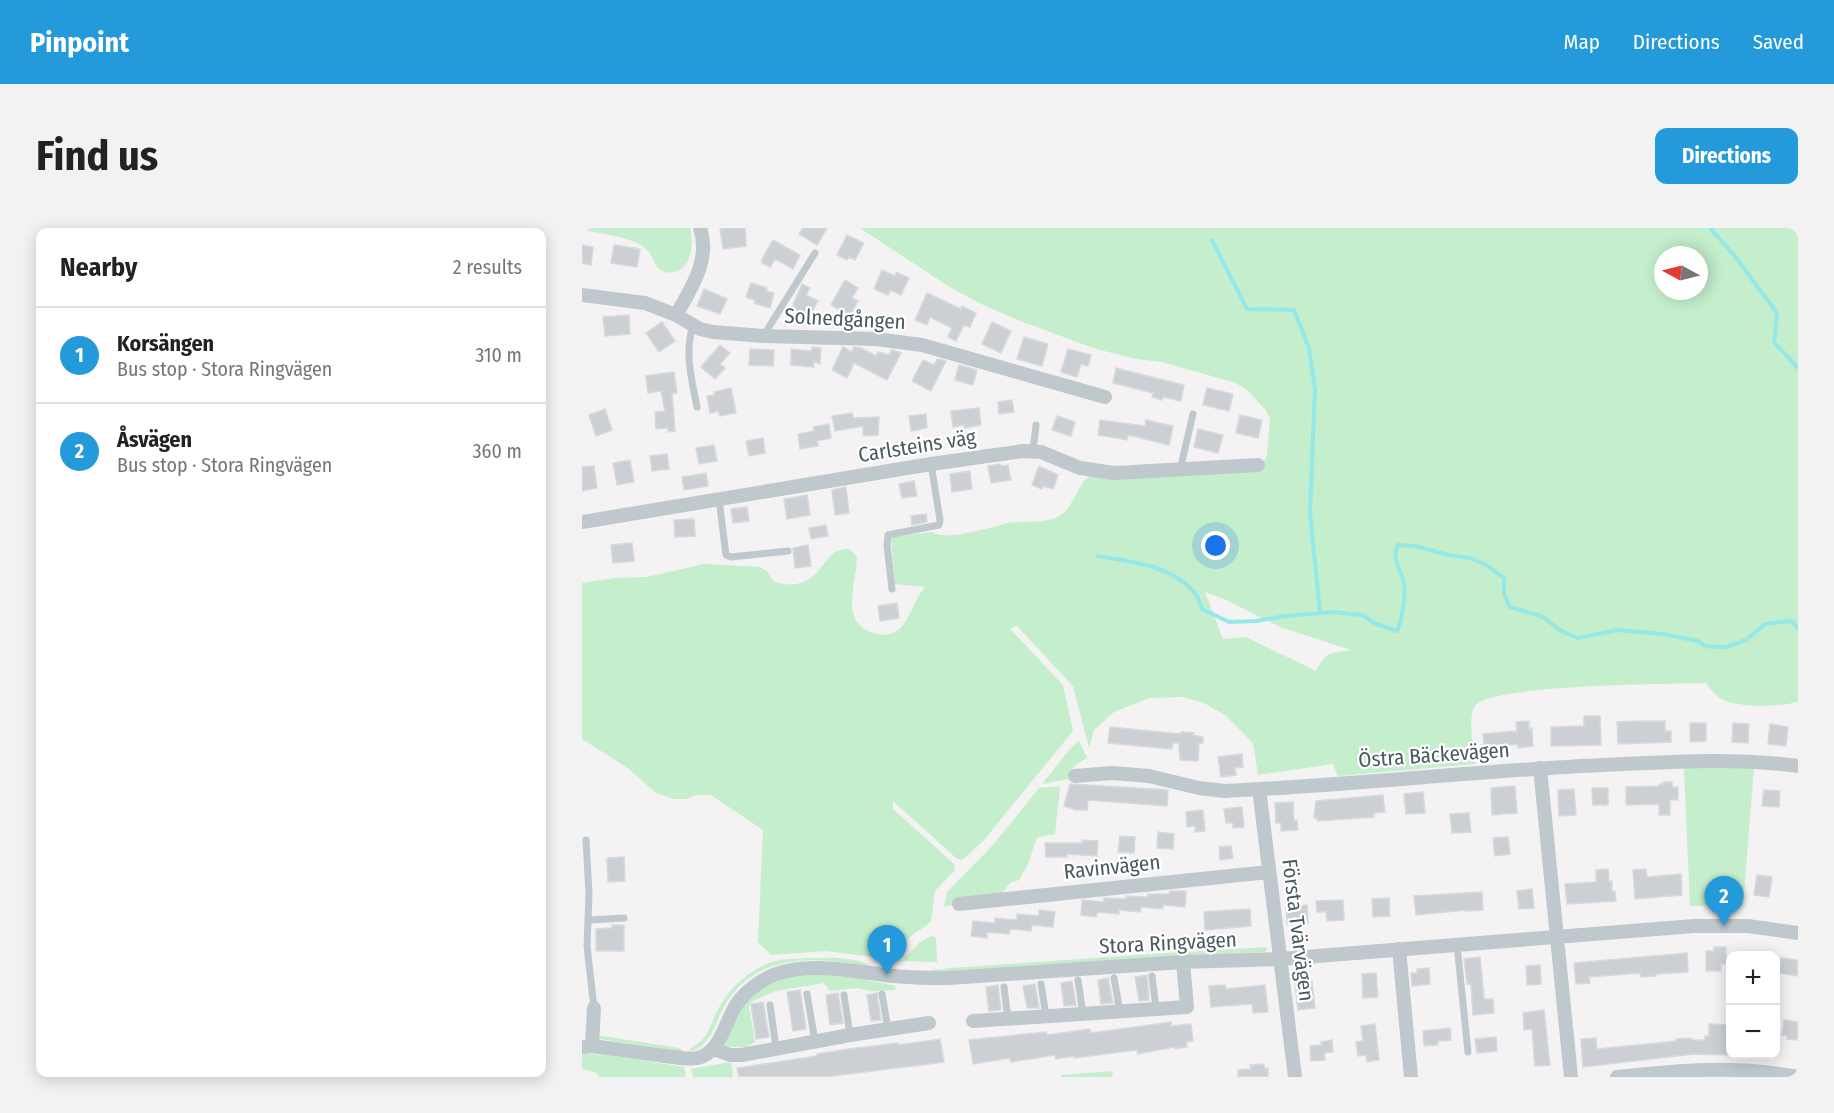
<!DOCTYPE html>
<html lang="en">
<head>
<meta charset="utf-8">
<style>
  :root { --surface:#fff; --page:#f2f2f2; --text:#222; --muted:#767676; --line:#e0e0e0; --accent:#259adb }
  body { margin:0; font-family:"Fira Sans Condensed",sans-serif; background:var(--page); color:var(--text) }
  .controls { position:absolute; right:18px; bottom:18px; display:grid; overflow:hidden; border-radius:12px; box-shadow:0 3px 15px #0003 }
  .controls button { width:54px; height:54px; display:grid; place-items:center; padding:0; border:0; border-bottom:2px solid var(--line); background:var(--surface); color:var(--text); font:30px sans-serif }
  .compass { position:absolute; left:1072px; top:18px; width:54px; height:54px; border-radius:50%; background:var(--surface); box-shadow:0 3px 15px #0003; rotate:277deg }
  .you { position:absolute; left:634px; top:318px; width:21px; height:21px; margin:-15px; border:4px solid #fff; border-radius:50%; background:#1a73e8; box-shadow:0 0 0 9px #1a73e833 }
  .badge { display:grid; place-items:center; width:39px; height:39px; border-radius:50%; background:var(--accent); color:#fff; font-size:20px; font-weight:700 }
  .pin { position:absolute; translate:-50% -50px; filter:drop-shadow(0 2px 3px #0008) }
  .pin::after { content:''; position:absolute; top:32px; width:21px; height:18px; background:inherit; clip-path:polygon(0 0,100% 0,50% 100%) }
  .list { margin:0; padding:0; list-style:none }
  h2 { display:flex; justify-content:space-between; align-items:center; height:78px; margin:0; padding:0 24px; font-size:26px }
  h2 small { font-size:20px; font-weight:400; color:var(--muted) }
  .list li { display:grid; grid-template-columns:39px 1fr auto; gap:18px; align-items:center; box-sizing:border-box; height:96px; padding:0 24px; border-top:2px solid var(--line) }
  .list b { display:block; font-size:22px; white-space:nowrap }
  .list p { margin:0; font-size:20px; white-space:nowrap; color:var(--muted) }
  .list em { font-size:20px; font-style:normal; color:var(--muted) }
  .map { position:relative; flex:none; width:1216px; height:849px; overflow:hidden; border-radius:12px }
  header { display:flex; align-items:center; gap:36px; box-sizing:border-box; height:84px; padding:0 30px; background:var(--accent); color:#fff }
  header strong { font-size:28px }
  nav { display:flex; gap:33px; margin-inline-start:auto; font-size:21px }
  .intro { display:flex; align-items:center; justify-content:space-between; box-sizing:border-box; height:144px; padding:0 36px }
  h1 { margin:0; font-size:42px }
  .button { padding:15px 27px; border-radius:12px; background:var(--accent); color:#fff; font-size:21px; font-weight:700 }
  main { display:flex; gap:36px; padding:0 36px }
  aside { flex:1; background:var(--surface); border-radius:12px; box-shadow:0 3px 15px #0003 }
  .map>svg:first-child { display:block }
  .green { fill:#c4eecc; fill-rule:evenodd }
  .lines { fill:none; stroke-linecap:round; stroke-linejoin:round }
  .stream { stroke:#94e8e8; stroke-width:4 }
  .building { fill:#ccd0d4; stroke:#d6dadd; stroke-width:1.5 }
  .service { stroke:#bfc9cd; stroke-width:7 }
  .minor { stroke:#bfc9cd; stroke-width:14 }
  .labels { text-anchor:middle; stroke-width:4.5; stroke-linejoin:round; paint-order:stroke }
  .street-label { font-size:21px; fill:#4b595f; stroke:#fff }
</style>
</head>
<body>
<header>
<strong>Pinpoint</strong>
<nav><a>Map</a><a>Directions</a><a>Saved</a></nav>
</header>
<div class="intro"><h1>Find us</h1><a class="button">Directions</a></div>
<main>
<aside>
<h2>Nearby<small>2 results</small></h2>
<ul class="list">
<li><span class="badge">1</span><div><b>Korsängen</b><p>Bus stop · Stora Ringvägen</p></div><em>310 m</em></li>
<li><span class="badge">2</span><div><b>Åsvägen</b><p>Bus stop · Stora Ringvägen</p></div><em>360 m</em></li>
</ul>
</aside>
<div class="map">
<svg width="1216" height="849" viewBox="0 0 1216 849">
  <rect width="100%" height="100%" fill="#f4f2f2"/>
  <path class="green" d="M0,0h108c5,17 0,49 -25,44 -12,-3 -11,-17 -20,-24 -13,-11 -46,-15 -63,-18z
    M278,0h938v473c-14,7 -61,6 -75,-1 -6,-4 -13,-10 -17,-17 -34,1 -216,1 -231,23 -8,11 -1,44 1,58l-138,12 -5,-12 -75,11 -5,-32 -28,-28 -21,-12 -21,-6 -34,1 -35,14 -20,18 -5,18 -16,-62 -56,-60 -7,3 53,56 10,46 -89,109 -22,20 -6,-2 -63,-57v8l61,55 1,6 -20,21 -4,31 -20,14 -22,23 -63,-8 -55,4 -13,-13 5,-112 -52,-35h-15l-10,4h-12l-18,-6 -27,-24 -47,-30v-156l33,-5 32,-1 57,-13 56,3 8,5 6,10c52,14 44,-36 76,-33l7,8c0,26 -18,63 14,75 8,4 19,4 27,-2 10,-6 17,-32 27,-43l-30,-3 -4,-44 2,-3 39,-5c13,10 61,-5 76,-9 18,-3 39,2 54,-9 11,-7 18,-34 27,-37 6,-2 16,0 23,0l151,-12 4,-10 3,-37 -5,-9 -17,-18 -12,-8 -74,-21 -25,-3 -41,-10 -78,-29 -39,-17 -31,-17zM1081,27h36v36h-36zM623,364l19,7 56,28 71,23c-21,4 -24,0 -35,21l-70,-34 -23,2z
    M497,513l8,17c-10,6 -17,9 -18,21l-27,5 28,-35z
    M1102,539h70l-11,139h-53z
    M478,558l-5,48 -18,3 -9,27 -9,16 -9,3 -10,13 -56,11 3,-15 46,-47 46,-57z
    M349,708l5,2 1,24 -35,-1 17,-18z
    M683,719l2,2 -2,3 -76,4 -2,-2 2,-2z
    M598,724l2,4 -251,17 2,-3 18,-2z
    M205,731c27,0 65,-6 88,9 -55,-11 -117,-18 -150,37 -10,17 -14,42 -35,46l1,-3c18,-10 18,-20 26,-37 14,-27 40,-49 70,-52z
    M215,745l54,4 45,9 -1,4 -24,1 -15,-3 -26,3 -6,-8 -48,8 -25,11 -2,4 6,36 -9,5h-20l-3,-4 20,-42 32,-23z
    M14,807l83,13 5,3h-12l-71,-12 -4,-1z
    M0,825l33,3 69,11 2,10h-86l-5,-5 -13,-3z
    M149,834l2,15h-40l-2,-8z
    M531,843l-1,6h-51v-2z"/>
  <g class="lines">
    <path class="stream" d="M1128,0l24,27 43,58 -3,29 24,26
      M630,12l35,69 47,1 15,38 6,41 -5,124 10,100
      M516,328c33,6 73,9 96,36 4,4 6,11 8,17l27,13 27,-1 30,-5 46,-4 30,3 12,8 23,8c5,-10 9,-37 7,-48 -3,-14 -13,-24 -6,-38l17,1 34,9 21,3 16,7 18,13v16l6,13 31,9 22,16 15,6 39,-8 46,4 35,7 7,5 12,1h10l19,-7 19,-16 26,-3 7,7"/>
  </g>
  <path class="building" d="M138,0h25l1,18 -23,3z
    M221,0h24l-10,17 -18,-11z
    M265,7l17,8 -9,17 -6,-3 -2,3 -10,-5z
    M191,12l27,15 -7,14 -18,-10 -5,8 -8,-4v-4z
    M0,17l11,2 -2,18 -9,-2z
    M32,17l26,4 -3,18 -26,-4z
    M300,42l13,6 1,-4 13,6 -8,17 -10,-5 -3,5 -14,-6z
    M263,52l13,8 -6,10 6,3 -8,15 -19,-11z
    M169,55l16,5 -1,3 8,2 -4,15 -16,-5 1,-3 -9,-3z
    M220,56l8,4 -4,7 12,6 -10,18 -18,-7z
    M122,61l23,10 -7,15 -23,-8z
    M345,65l34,16 1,-3 14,7 -6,14 -6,-2 -8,16 -8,-4 4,-9 -22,-11 -3,8 -12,-5z
    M47,87l1,19 -25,2 -2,-19z
    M80,94l13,19 -16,11 -13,-19z
    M410,94l19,9 -10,22 -19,-9z
    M442,109l24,7 -6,22 -25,-7z
    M138,117l10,8 -10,11 5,4 -10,11 -14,-12z
    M230,119l9,1 -1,16 -6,-3v6l-23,-2v-16l20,2z
    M261,119l9,5 2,-5 7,1 15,8 2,-4 11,3 3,-5 9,3 -14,27 -33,-17 -7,15 -15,-8z
    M168,121l24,1 -1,16 -24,-1z
    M486,121l23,6 -3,11 -7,-2 -4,13 -16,-5z
    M355,131l9,2 -15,30 -19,-10 11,-21 11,5z
    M377,137l18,5 -4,15 -18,-5z
    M534,140l68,17 -3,16 -18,-4 -1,3 -10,-3 1,-4 -40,-10z
    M92,144l3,21h-5l3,38 -7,1v-4l-12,1 -1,-17 10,-1 -4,-20 -13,2 -2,-17z
    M149,160l5,25 -16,3 -2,-5 -8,2 -3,-17 8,-1 -1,-3z
    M625,160l26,6 -4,17 -26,-6z
    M430,172l2,12 -15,2 -1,-12z
    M397,180l2,17 -17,3v-3l-11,2 -2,-16z
    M23,181l7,21 -16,6 -7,-21z
    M270,185l1,5 26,-1 -1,18 -15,1v-10l-28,5 -3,-15z
    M344,186l1,14 -16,3 -2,-15z
    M658,187l22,5 -4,18 -22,-5z
    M475,188l18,6 -4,14 -19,-6z
    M518,192l45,6 1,-6 27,6 -4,19 -41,-10 -1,5 -29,-5z
    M247,196l2,14 -14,3 1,5 -18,3 -2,-15 16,-3 -1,-4z
    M616,201l25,6 -5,18 -24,-6z
    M181,210l2,15 -16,3 -3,-15z
    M132,217l3,16 -18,3 -3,-16z
    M85,226l2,15 -17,2 -2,-15z
    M48,232l4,22 -17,3 -4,-22z
    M418,236l1,2 7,-1 3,15 -20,3 -3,-17z
    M12,238l3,22 -15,3v-24z
    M457,238l19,9 -5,14 -10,-3 -1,3 -10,-4z
    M388,243l2,18 -20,3 -2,-18z
    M124,245l2,13 -24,4 -2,-13z
    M332,253l3,15 -15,2 -3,-14z
    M264,259l3,26 -14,2 -3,-25z
    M225,267l3,20 -23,4 -3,-20z
    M165,279l2,14 -16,2 -2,-14z
    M344,286l1,8 -15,3 -1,-9z
    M112,291l1,17 -20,1 -1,-17z
    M244,297l2,11 -17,3 -2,-11z
    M50,315l2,18 -21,2 -2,-18z
    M226,317l3,21 -16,2 -2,-20z
    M315,375l2,15 -19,3 -2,-15z
    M1002,488h16l1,29 -50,1v-19l33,-1z
    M947,493v8l3,-1 1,18 -15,2v-4l-22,2 1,4 -12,1 -2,-17 34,-3 -1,-9z
    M1060,493h23v10h6v11l-53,2 -1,-22z
    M1108,495h16v18l-16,1z
    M1151,495l16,1 -1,19 -16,-1z
    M1188,496l18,3 -2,19 -18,-2z
    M528,499l71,7v-2l13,1 -1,2 10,2v6h-6h2l-1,18 -18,-1 -1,-17h-6l-1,6 -64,-6z
    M660,526l1,13 -8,1 1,7 -15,2 -3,-20z
    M1081,554h9v5h6v13h-8v15h-11v-11l-33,1v-18l33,-1v-2h4z
    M488,556l98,6 -1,16 -79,-6 -1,10h-11l-12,-4z
    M933,558l2,27 -25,2 -1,-27z
    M1010,560h16v17h-15z
    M992,561l2,26 -17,1 -1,-26z
    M1182,562l16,1 -1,16 -17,-1z
    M841,564l2,21 -19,1 -2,-20z
    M801,567l2,17 -11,1v4l-56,4 -1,-3h-3l2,-17z
    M711,574l1,19 3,-1 1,10 -17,1v-8h-5l-1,-20z
    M660,579l2,20 -11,1v-5h-7l-2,-14z
    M621,582l2,21 -10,1v-6l-8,1 -1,-15z
    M887,585l2,19 -19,1 -2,-19z
    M576,604l16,2 -1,15 -16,-1z
    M538,608l15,1 -1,16 -16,-1z
    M926,609l2,17 -15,2 -2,-18z
    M500,612l16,1 -1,15 -30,-2v3h-21l-1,-14h37z
    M649,618l2,12 -13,2 -1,-13z
    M42,629l1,24 -17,1 -1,-24z
    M1026,641l1,12h3v11l3,-1 1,10 -49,3 -2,-20 31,-2v-12z
    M1064,641l1,8 34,-3 1,21 -47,4 -2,-29z
    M1175,647l15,2 -3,20 -15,-2z
    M950,661l2,19 -15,1 -2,-18z
    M588,663h16l-1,16 -22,-2v4l-22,-2 -1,5 -21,-2v4l-22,-2 -1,5 -15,-2 1,-15 22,2v-4l22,1v-3l22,1v-3h22z
    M900,664l1,18 -17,1v-1l-50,5 -2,-19z
    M807,670l1,18 -17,1 -1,-18z
    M761,672l1,20 -17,1 -1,-9h-9l-1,-11z
    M725,677l1,18 -21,1 -1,-17z
    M668,681l1,17 -46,4 -1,-18z
    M457,682l16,2 -2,15 -21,-2 -1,6 -21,-2 -1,5 -22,-2v6l-16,-2 2,-15 22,2v-5l22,2v-6l22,2z
    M30,697h12v26h-28v-22l16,-1z
    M1132,719h12v17h-5v7h-15v-20h8z
    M1105,725l1,19 -32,2v2l-15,1 -1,-4 -51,4 1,6 -14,1 -2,-21z
    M898,729l4,42h9l1,14 -21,2 -2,-31h-4l-3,-25z
    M1199,730l17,2v16l-19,-3z
    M958,737l1,19 -14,1 -1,-19z
    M847,740l1,16 -18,2 -1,-13h6v-4z
    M794,745l2,24 -15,1 -1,-24z
    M565,747l2,25 -10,1 -4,-24z
    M526,750l5,25 -12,1 -3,-24z
    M490,753l4,24 -12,1 -3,-23z
    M730,753l3,27 -17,2 -3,-27z
    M453,756l4,24h-12l-4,-22z
    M416,757l3,25 -12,1 -3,-24z
    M643,757l1,4 39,-4 3,27 -15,1 -1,-9 -41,3 -2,-21z
    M218,762l6,39 -13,2 -6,-39z
    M256,765l5,30 -13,2 -4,-30z
    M295,765l4,27 -10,1 -4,-26z
    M181,774l6,35 -13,2 -5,-35z
    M962,782l6,55 -15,1 -3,-37 -8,1 -1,-17z
    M1202,792l14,2v18l-11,-1v-3l-5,-1z
    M589,794v4l20,-2 2,17 -7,1 1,5 -12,2 -1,-2 -36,7 -1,-4 -63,8v-2l-18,3 -1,-4 -44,7 -1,-4 -37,6 -4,-24 77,-8 1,3 43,-6 1,4z
    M793,796l4,36 -12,2 -1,-7 -8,1 -2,-14 7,-1 -2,-15z
    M1127,796l18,1v30l-33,-1 -111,13 -2,-28 15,-1 1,11 80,-8 -1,-2 15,-1 1,2h13v-4h4z
    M868,800l1,12 -13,1v4l-14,1 -1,-15z
    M914,809l1,14 -20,2 -2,-14z
    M358,811l4,23 -119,15h-86l-2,-9 80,-12v-2l32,-5 49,-6 1,2z
    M750,812l1,12 -9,1 1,7 -14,1 -1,-15 12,-1 -1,-3z
    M682,836v4h4v9h-30v-7l13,-1 -1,-4z"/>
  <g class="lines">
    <path class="service" d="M111,98c-9,26 -1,55 4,81
      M182,107l51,-82
      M451,223l3,-26
      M598,242l13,-56
      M137,271l7,56 5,2 57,-6
      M310,361l-5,-44 1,-10 51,-10 1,-5 -9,-56
      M4,612l3,54 -2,52 7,62
      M7,692l35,-2
      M875,717l11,107
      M570,748l4,33
      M532,750l6,34
      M496,752l5,34
      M459,756l5,32
      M422,759l4,32
      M225,766l8,47
      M300,766l6,35
      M262,767l6,40
      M188,777l6,43"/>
    <path class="minor" d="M0,67l63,8 31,12 24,14 13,3 51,4 112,3 46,6 183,52
      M94,87c15,-26 35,-56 24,-87
      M0,294l349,-58 92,-13 18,1 39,16 34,5 144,-8
      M958,540l31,309
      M493,548l37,-3 37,3 50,12 26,3c126,-6 252,-20 377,-26 66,-3 131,-8 196,1
      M677,561l36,288
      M377,676l310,-32
      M817,721l12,128
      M391,793l214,-14 -4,-45
      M10,818l2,-38
      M0,819l10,-1c25,3 49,7 73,10 10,1 22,4 32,2 23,-4 28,-36 39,-53 9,-13 24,-25 40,-31 34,-12 74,-3 109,1 21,3 43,3 64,3l234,-16 97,-3 414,-33h54l50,7
      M132,821l16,6h12l108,-20 79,-12
      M1035,849c62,-7 119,-12 181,0"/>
  </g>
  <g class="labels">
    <g class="street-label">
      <text transform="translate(263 91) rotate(3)" y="7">Solnedgången</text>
      <text transform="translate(335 218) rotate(-9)" y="7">Carlsteins väg</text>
      <text transform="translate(852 527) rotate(-4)" y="7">Östra Bäckevägen</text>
      <text transform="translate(530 639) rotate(-6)" y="7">Ravinvägen</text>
      <text transform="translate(716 702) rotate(83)" y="7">Första Tvärvägen</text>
      <text transform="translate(586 715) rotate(-3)" y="7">Stora Ringvägen</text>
    </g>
  </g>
</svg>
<div class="controls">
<button>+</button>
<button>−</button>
</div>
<svg class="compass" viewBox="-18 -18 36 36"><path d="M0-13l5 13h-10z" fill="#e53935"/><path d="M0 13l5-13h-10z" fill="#767676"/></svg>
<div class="you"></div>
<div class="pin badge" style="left:305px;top:747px">1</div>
<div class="pin badge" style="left:1142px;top:698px">2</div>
</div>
</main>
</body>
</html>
